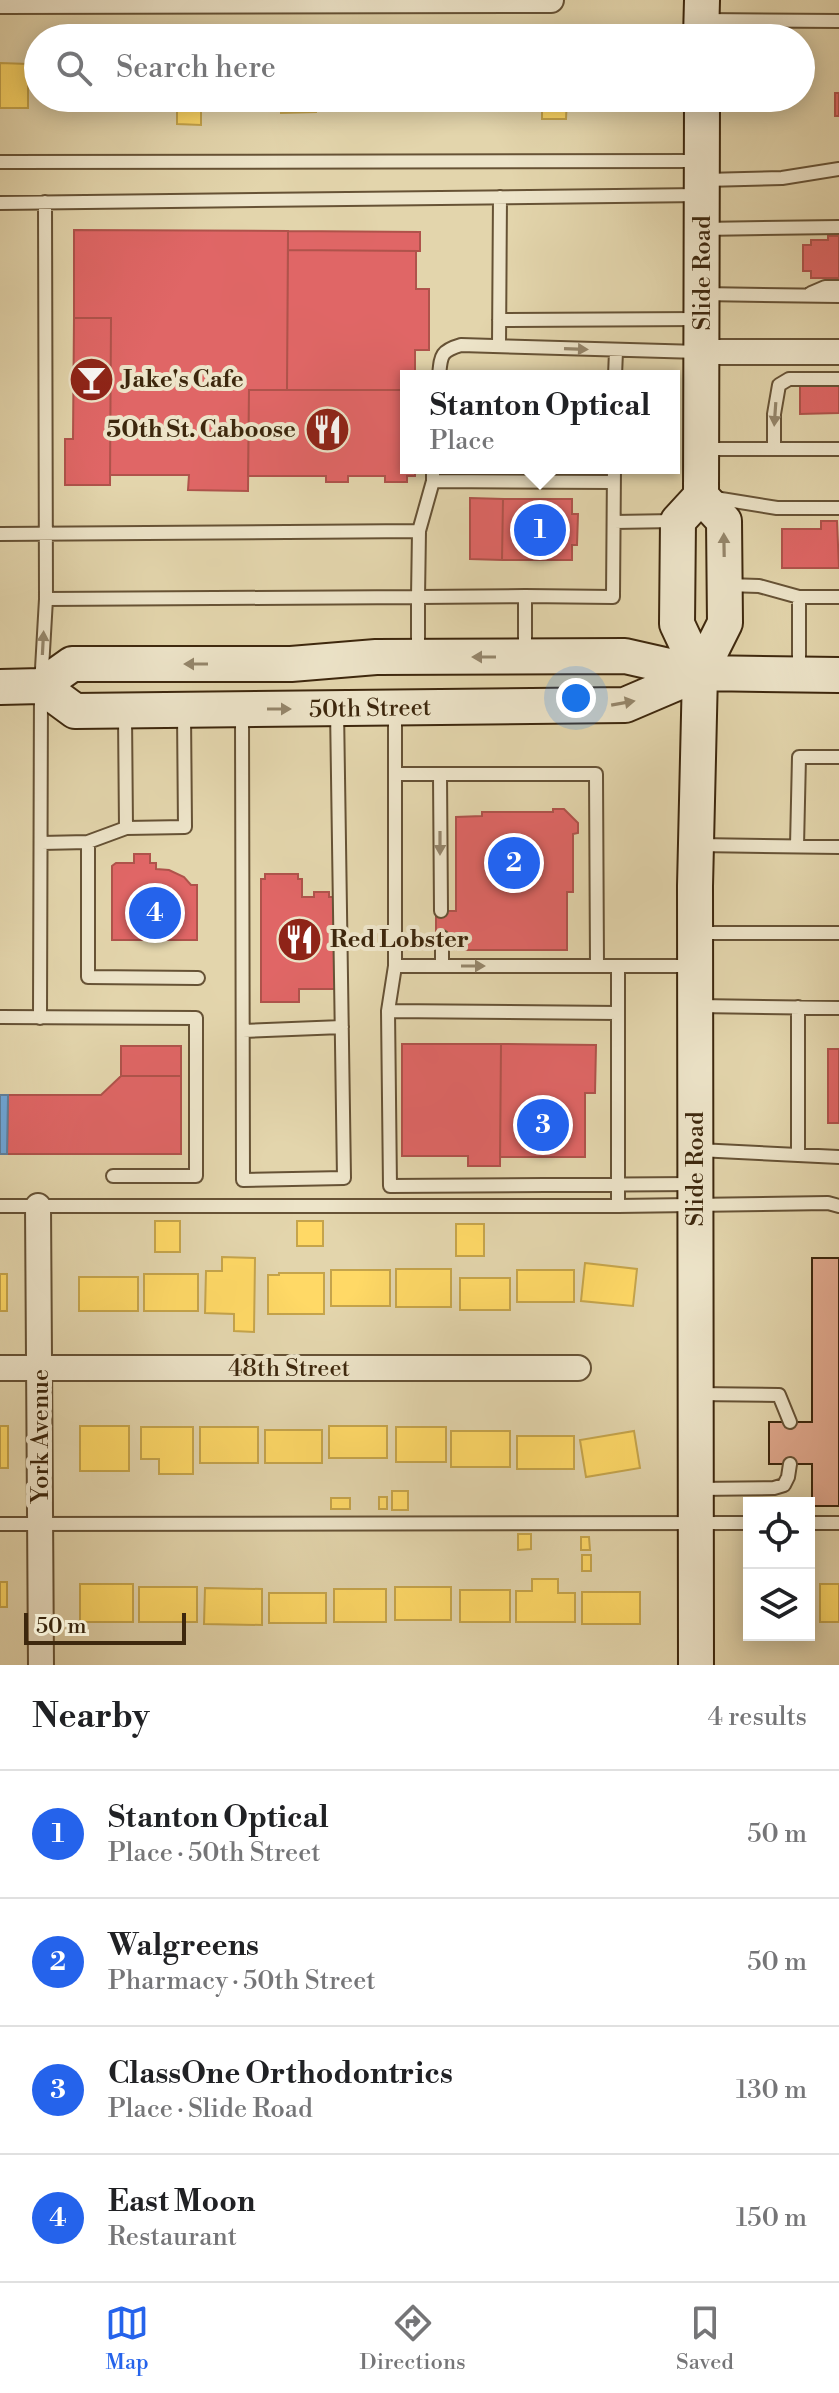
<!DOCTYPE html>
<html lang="en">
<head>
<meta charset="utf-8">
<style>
  :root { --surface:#fff; --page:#f2f2f2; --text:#202124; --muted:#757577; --line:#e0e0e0; --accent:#2563eb }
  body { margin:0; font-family:"Libre Bodoni",serif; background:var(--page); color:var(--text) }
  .controls { position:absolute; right:24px; bottom:24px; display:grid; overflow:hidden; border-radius:0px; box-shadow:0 4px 20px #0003 }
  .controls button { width:72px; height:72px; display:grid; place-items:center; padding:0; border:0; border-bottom:2px solid var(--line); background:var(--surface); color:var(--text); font:40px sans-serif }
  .scale { position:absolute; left:24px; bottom:20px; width:162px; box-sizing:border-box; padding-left:8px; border:4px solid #3d270d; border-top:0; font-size:22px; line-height:28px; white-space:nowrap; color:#3d270d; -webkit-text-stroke:6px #ede4c9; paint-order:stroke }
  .you { position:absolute; left:576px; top:698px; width:28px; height:28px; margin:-20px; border:6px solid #fff; border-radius:50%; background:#1a73e8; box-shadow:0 0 0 12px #1a73e833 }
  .badge { display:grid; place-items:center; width:52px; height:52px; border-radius:50%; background:var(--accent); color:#fff; font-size:26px; font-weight:700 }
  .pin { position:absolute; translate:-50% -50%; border:4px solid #fff; box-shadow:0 2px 8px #0006 }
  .popup { position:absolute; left:400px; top:370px; width:280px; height:104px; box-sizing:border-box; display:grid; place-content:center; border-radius:0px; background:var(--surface); filter:drop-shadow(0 2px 6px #0005); font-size:26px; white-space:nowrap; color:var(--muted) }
  .popup b { font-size:30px; color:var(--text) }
  .popup::after { content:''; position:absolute; left:50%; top:100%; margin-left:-16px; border:16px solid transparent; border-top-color:var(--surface) }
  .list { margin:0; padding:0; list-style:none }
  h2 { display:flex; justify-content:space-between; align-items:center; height:104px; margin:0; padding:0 32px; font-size:34px }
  h2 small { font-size:26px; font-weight:400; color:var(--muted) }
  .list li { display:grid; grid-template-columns:52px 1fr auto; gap:24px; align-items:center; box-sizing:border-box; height:128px; padding:0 32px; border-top:2px solid var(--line) }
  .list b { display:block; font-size:30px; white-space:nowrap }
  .list p { margin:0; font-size:26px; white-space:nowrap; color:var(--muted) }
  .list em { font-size:26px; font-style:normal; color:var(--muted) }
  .icon { flex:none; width:44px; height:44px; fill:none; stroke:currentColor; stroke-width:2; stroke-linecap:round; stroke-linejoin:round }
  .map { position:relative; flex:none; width:839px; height:1665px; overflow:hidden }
  .search { position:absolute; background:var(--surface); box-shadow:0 4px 20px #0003; left:24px; right:24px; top:24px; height:88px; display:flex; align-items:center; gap:20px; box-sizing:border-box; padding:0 28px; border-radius:44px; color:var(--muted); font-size:30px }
  .sheet { height:616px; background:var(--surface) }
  nav { display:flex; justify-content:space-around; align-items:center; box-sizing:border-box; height:112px; border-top:2px solid var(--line); background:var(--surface); font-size:22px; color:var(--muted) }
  nav a { display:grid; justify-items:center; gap:4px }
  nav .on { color:var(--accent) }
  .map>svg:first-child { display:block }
  .homes { fill:#ffd966; stroke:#c5a44b; stroke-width:2 }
  .shops { fill:#e06666; stroke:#af534b; stroke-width:2 }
  .schools { fill:#6fa8dc; stroke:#60819e; stroke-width:2 }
  .building { fill:#e0a88d; stroke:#3d270d; stroke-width:2 }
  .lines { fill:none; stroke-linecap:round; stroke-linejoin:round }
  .service-casing { stroke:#665235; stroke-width:16 }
  .minor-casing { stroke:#665235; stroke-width:28 }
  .secondary-casing { stroke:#3d270d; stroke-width:38 }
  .service { stroke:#ede4c9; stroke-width:12 }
  .minor { stroke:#ede4c9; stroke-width:24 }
  .secondary { stroke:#ede4c9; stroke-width:34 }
  .oneway { fill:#95866b }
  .labels { text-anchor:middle; stroke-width:8; stroke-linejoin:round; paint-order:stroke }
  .street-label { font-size:24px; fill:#3d270d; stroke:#ede4c9 }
  .poi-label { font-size:24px; font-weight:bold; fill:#3d270d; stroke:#ede4c9; text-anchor:start }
</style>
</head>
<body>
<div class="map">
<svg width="839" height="1665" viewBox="0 0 839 1665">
  <rect width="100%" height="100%" fill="#e3d5ac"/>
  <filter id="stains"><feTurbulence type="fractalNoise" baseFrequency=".0025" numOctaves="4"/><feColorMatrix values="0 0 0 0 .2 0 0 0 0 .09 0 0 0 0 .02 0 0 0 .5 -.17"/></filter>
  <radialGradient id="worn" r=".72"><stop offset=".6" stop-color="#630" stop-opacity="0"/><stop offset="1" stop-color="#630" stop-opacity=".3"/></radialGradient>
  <path class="homes" d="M0,63l28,1v44h-28z
    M35,63h3v28h-3z
    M122,98h27v8h-27z
    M160,98h52l-1,10h-10v17l-24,-1v-14h-17z
    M281,98h49v7h-14v7l-35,1z
    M485,98h16v12h-17z
    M542,98h25l-1,21h-24z
    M155,1221h25v31h-25z
    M297,1221h26v25h-26z
    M456,1224h28v32h-28z
    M222,1257l33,1 -1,74 -20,-1v-17l-29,-1 1,-42h16z
    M585,1263l52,6 -4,37 -52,-5z
    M396,1269h55v38h-55z
    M331,1270h59v36h-59z
    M517,1270h57v32h-57z
    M279,1273h45v41h-56v-39h11z
    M0,1274h7v37h-7z
    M144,1274h54v37h-54z
    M79,1277h59v34h-59z
    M460,1278h50v32h-50z
    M0,1426h8v42h-8z
    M80,1426h49v45h-49z
    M329,1426h58v32h-58z
    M141,1427h52v47h-34v-15h-18z
    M200,1427h58v36h-58z
    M396,1427h50v35h-50z
    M265,1430h57v33h-57z
    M451,1431h59v36h-59z
    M634,1431l6,37 -54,9 -6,-37z
    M517,1436h57v33h-57z
    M392,1491h16v19h-16z
    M379,1497h8v12h-8z
    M331,1498h19v11h-19z
    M518,1534h13v15l-13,1z
    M581,1537h8l1,13h-9z
    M582,1555h9v16h-9z
    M809,1578h3v36h-3z
    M532,1579h26v14h17v29h-59v-31h16z
    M0,1582h7v25h-7z
    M80,1584h53v38h-53z
    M820,1584h19v38h-19z
    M139,1587h58v35h-58z
    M395,1587h56v33h-56z
    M205,1588l57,1v36l-58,-1z
    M334,1589h52v33h-52z
    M460,1590h50v32h-50z
    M582,1592h58v32h-58z
    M269,1593h57v30h-57z"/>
  <path class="shops" d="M835,93h4v23h-4z
    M74,230l214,1 -1,159h-38l-1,101 -60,-1 1,-15h-79l1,-157h-37z
    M288,231l132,1v19l-132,-1z
    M828,236h11v42h-28v-7h-8v-26h8v-5h17z
    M288,250l128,1v38h13v61h-14v26h-9v14h-119z
    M74,318h37l-1,167h-45v-46h8z
    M800,385h39v28l-39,1z
    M249,390h157v78h9v8h-8v6h-22v-6h-37v6h-22v-6h-78z
    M470,498l33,1 -1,61 -32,-1z
    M503,499h69v15h6l-1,31h-5v15h-70z
    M821,521h16l2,47h-57v-39h39z
    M553,809h11l14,14v10l-5,1v58h-6v58h-110l-1,-13h-20v-26h20v-94l26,-1v-4h71z
    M134,854h16v9h6v6l13,1 15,7 7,8h6v55h-85v-74l4,-3h18z
    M265,874h33v5h4v18h12v-5h15v5h9l-2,92h-37v13h-38v-123h4z
    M402,1044h99l-1,122h-32v-10h-66z
    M501,1044l95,1 -1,48h-10v64h-85z
    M121,1046h60v30h-60z
    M828,1049h11v74h-11z
    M121,1076h60v78h-174l1,-59h93z"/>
  <path class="schools" d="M0,1095h8l-1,59h-7z"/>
  <path class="building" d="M812,1258h27v248h-27v-42h-43v-42h43z"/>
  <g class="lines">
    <defs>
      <path id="service" d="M702,20l137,1
        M0,162l699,-1
        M705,180l77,-2 57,-9
        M0,203l701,-8
        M702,229l137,-2
        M811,293l14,-6h14
        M702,294l137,2
        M499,320l200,-1
        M499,346l1,-149
        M439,376c2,-20 1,-25 22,-31l238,7
        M615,376l1,-25
        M704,449h135
        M774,449v-35l5,-29 10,-6h50
        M433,481l181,1
        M715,498l62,10h62
        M614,522l61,-1
        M0,534l419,-3
        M727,585l32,1 40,11
        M46,599l372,-2 1,-66 14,-50v-13
        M525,653v-57l88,1 1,-129
        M418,655v-58l107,-1
        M799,673v-76h40
        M242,713l1,467 101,-2 -7,-469
        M125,715l1,113 59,-1 -1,-114
        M395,774h201l1,192
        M440,775l1,136
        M88,842v135l110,1
        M41,843l47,-1 38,-14
        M698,845l141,2
        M797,846l2,-89h40
        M698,933h141
        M442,937v29
        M395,966h297
        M618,966v47
        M698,1006l141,2
        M798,1007v148
        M388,1011l7,-45v-255
        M0,1017l196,1v158h-83
        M40,1018l1,-332 5,-87 -1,-397
        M243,1031l99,-4
        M698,1150l141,7
        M0,1206h618l210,-3 11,3
        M618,1206v-193l-230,-2 2,175 304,-2
        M696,1394l83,1 11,27
        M698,1489l76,-1 10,-3 4,-8 2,-13
        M809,1523h30
        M0,1524l749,-1"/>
      <path id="minor" d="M0,1l551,-1
        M702,352h137
        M38,1206l3,459
        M0,1368h578"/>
      <path id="secondary" d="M701,38l1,-38
        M700,673l-23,-49 1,-103 23,-25 1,-398
        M41,686l34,25 550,-6 75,-32
        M0,687l41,-1 31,-22h219l85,-7 249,-1 75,17 139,2
        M696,1665l-1,-779 5,-213 25,-50 -1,-102 -23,-25"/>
    </defs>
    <use href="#service" class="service-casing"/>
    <use href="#minor" class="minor-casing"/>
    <use href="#secondary" class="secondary-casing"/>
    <use href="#service" class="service"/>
    <use href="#minor" class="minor"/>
    <use href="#secondary" class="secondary"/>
  </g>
  <defs><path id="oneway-solid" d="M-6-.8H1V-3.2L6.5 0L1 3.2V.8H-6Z" transform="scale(2)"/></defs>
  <g class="oneway">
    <use href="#oneway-solid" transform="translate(576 349) rotate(2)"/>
    <use href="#oneway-solid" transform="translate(775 414) rotate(94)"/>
    <use href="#oneway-solid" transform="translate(724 545) rotate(-91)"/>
    <use href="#oneway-solid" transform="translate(43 643) rotate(-87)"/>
    <use href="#oneway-solid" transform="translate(484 657) rotate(180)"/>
    <use href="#oneway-solid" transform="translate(196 664) rotate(180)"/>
    <use href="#oneway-solid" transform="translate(623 703) rotate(-10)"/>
    <use href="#oneway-solid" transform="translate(279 709)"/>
    <use href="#oneway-solid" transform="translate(440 843) rotate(90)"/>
    <use href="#oneway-solid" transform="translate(473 966)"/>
  </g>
  <defs>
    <symbol id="bar-disc" viewBox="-11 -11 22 22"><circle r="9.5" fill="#8f2418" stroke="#ede4c9"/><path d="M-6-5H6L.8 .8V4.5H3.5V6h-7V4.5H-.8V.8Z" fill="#fff"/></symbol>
    <symbol id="restaurant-disc" viewBox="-11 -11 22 22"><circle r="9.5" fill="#8f2418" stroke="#ede4c9"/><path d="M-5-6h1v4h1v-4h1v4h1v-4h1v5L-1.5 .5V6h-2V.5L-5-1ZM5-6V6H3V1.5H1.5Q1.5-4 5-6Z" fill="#fff"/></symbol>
  </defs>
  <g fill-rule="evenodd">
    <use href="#bar-disc" x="66" y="354" width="51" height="51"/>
    <use href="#restaurant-disc" x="302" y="404" width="51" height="51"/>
    <use href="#restaurant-disc" x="274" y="914" width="51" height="51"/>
  </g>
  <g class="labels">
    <g class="street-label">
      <text transform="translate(702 273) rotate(-90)" y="8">Slide Road</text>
      <text transform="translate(370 708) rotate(-1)" y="8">50th Street</text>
      <text transform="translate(695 1169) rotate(-90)" y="8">Slide Road</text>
      <text x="289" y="1376">48th Street</text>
      <text transform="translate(40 1436) rotate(-90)" y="8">York Avenue</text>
    </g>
    <g class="poi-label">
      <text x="123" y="387">Jake's Cafe</text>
      <text x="296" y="437" text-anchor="end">50th St. Caboose</text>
      <text x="330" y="947">Red Lobster</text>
    </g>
  </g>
  <rect width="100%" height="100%" filter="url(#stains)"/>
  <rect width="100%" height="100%" fill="url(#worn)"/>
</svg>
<div class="controls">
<button><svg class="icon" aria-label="locate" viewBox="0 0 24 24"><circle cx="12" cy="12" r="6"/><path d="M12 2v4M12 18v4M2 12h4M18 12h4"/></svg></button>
<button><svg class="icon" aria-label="layers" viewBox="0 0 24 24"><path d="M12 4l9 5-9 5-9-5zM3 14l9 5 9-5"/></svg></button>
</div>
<div class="scale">50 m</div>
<div class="you"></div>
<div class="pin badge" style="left:540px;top:530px">1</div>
<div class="popup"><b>Stanton Optical</b>Place</div>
<div class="pin badge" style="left:514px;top:863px">2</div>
<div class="pin badge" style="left:543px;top:1125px">3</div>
<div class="pin badge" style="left:155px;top:913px">4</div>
<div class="search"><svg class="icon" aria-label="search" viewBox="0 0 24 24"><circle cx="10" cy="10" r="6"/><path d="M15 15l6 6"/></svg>Search here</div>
</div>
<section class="sheet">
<h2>Nearby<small>4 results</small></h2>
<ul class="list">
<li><span class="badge">1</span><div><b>Stanton Optical</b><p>Place · 50th Street</p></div><em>50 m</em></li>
<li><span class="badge">2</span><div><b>Walgreens</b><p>Pharmacy · 50th Street</p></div><em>50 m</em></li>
<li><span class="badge">3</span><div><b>ClassOne Orthodontrics</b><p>Place · Slide Road</p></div><em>130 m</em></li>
<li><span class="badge">4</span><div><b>East Moon</b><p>Restaurant</p></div><em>150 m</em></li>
</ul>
</section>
<nav>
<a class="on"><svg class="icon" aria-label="map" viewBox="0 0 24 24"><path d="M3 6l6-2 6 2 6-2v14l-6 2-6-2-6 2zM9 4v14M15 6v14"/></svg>Map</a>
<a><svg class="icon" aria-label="directions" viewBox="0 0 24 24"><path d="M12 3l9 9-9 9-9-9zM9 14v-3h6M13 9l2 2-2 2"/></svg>Directions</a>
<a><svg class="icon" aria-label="saved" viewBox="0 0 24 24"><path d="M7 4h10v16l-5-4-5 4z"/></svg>Saved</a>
</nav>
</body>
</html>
